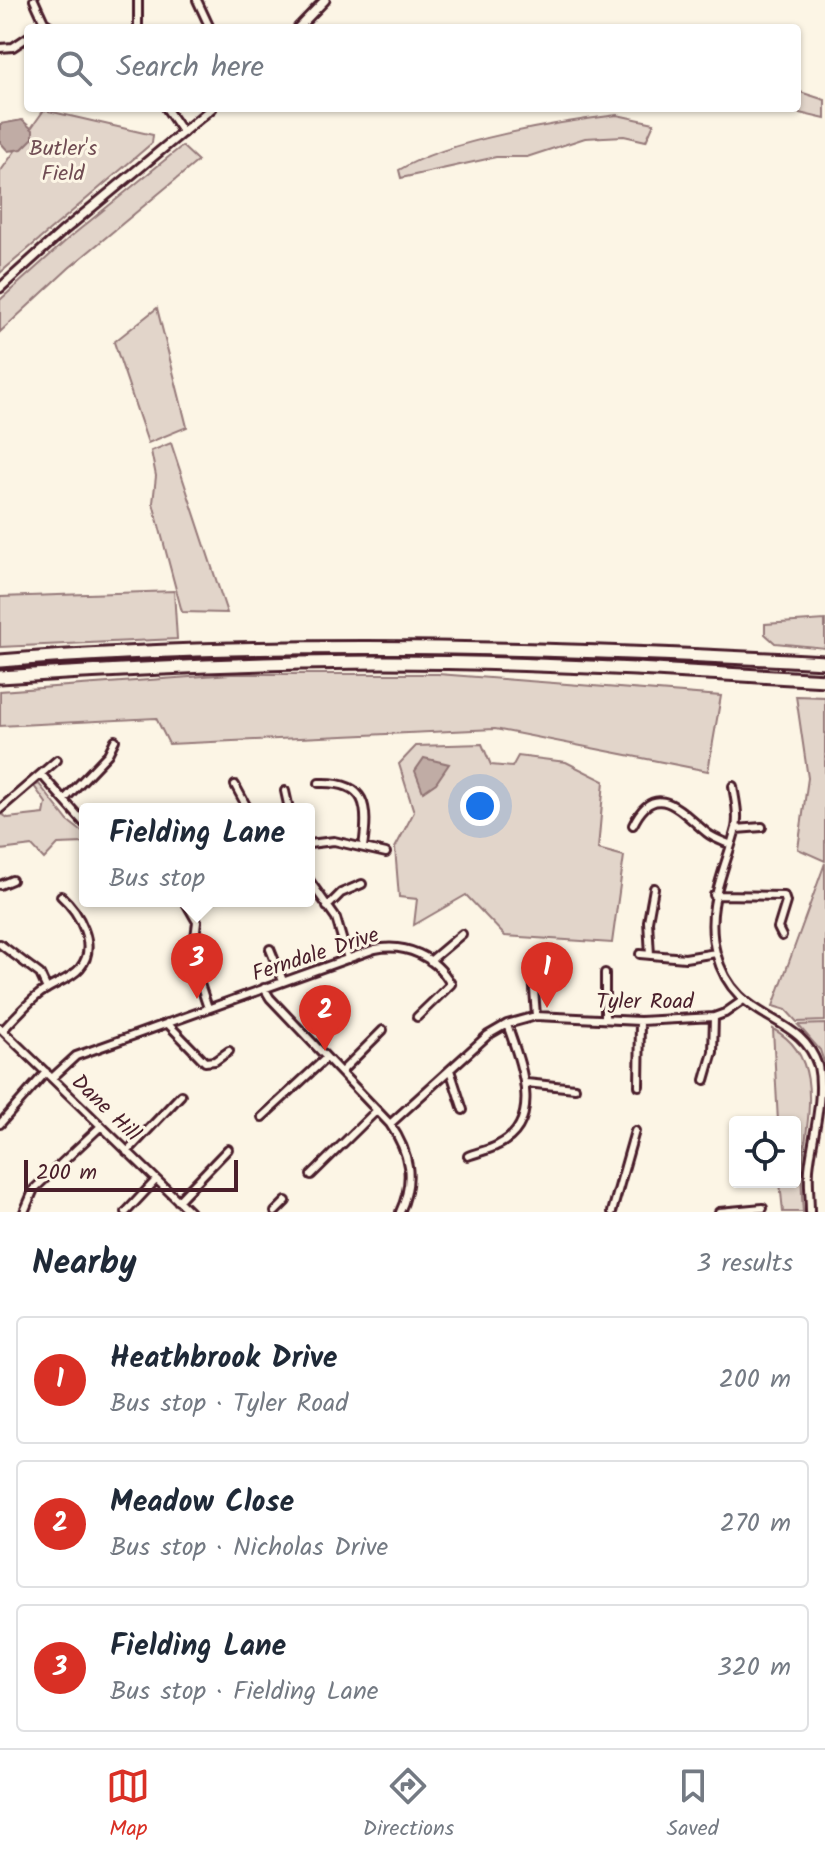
<!DOCTYPE html>
<html lang="en">
<head>
<meta charset="utf-8">
<style>
  :root { --surface:#fff; --page:#f6f6f7; --text:#1f2937; --muted:#747a83; --line:#e0e1e3; --accent:#d93025 }
  body { margin:0; font-family:Kalam,sans-serif; background:var(--page); color:var(--text) }
  .controls { position:absolute; right:24px; bottom:24px; display:grid; overflow:hidden; border-radius:8px; box-shadow:0 2px 6px #0004 }
  .controls button { width:72px; height:72px; display:grid; place-items:center; padding:0; border:0; border-bottom:2px solid var(--line); background:var(--surface); color:var(--text); font:40px sans-serif }
  .scale { position:absolute; left:24px; bottom:20px; width:214px; box-sizing:border-box; padding-left:8px; border:4px solid #4a1f2b; border-top:0; font-size:22px; line-height:28px; white-space:nowrap; color:#4a1f2b; -webkit-text-stroke:6px #fcf5e5; paint-order:stroke }
  .you { position:absolute; left:480px; top:806px; width:28px; height:28px; margin:-20px; border:6px solid #fff; border-radius:50%; background:#1a73e8; box-shadow:0 0 0 12px #1a73e833 }
  .badge { display:grid; place-items:center; width:52px; height:52px; border-radius:50%; background:var(--accent); color:#fff; font-size:26px; font-weight:700 }
  .pin { position:absolute; translate:-50% -66px; filter:drop-shadow(0 2px 4px #0008) }
  .pin::after { content:''; position:absolute; top:42px; width:28px; height:24px; background:inherit; clip-path:polygon(0 0,100% 0,50% 100%) }
  .popup { position:absolute; left:79px; top:803px; width:236px; height:104px; box-sizing:border-box; display:grid; place-content:center; border-radius:8px; background:var(--surface); filter:drop-shadow(0 2px 6px #0005); font-size:26px; white-space:nowrap; color:var(--muted) }
  .popup b { font-size:30px; color:var(--text) }
  .popup::after { content:''; position:absolute; left:50%; top:100%; margin-left:-16px; border:16px solid transparent; border-top-color:var(--surface) }
  .list { margin:0; padding:0; list-style:none }
  h2 { display:flex; justify-content:space-between; align-items:center; height:104px; margin:0; padding:0 32px; font-size:34px }
  h2 small { font-size:26px; font-weight:400; color:var(--muted) }
  .list li { display:grid; grid-template-columns:52px 1fr auto; gap:24px; align-items:center; box-sizing:border-box; height:128px; margin:0 16px 16px; padding:0 16px; border:2px solid var(--line); border-radius:8px }
  .list b { display:block; font-size:30px; white-space:nowrap }
  .list p { margin:0; font-size:26px; white-space:nowrap; color:var(--muted) }
  .list em { font-size:26px; font-style:normal; color:var(--muted) }
  .icon { flex:none; width:44px; height:44px; fill:none; stroke:currentColor; stroke-width:2; stroke-linecap:round; stroke-linejoin:round }
  .map { position:relative; flex:none; width:825px; height:1212px; overflow:hidden }
  .search { position:absolute; background:var(--surface); box-shadow:0 2px 6px #0004; left:24px; right:24px; top:24px; height:88px; display:flex; align-items:center; gap:20px; box-sizing:border-box; padding:0 28px; border-radius:8px; color:var(--muted); font-size:30px }
  .sheet { height:536px; background:var(--surface) }
  nav { display:flex; justify-content:space-around; align-items:center; box-sizing:border-box; height:112px; border-top:2px solid var(--line); background:var(--surface); font-size:22px; color:var(--muted) }
  nav a { display:grid; justify-items:center; gap:4px }
  nav .on { color:var(--accent) }
  .map>svg:first-child { display:block }
  .green { fill:#e2d5ca; stroke:#967a7a; stroke-width:2 }
  .water { fill:#c0aca5; stroke:#917474; stroke-width:2 }
  .lines { fill:none; stroke-linecap:round; stroke-linejoin:round }
  .minor-casing { stroke:#4a1f2b; stroke-width:12 }
  .tertiary-casing { stroke:#4a1f2b; stroke-width:13 }
  .motorway-casing { stroke:#4a1f2b; stroke-width:17 }
  .minor { stroke:#fcf5e5; stroke-width:6 }
  .tertiary { stroke:#fcf5e5; stroke-width:7 }
  .motorway { stroke:#fcf5e5; stroke-width:11 }
  .labels { text-anchor:middle; stroke-width:6; stroke-linejoin:round; paint-order:stroke }
  .park-label { font-size:22px; fill:#704c53; stroke:#fcf5e5 }
  .street-label { font-size:22px; fill:#4a1f2b; stroke:#fcf5e5 }
</style>
</head>
<body>
<div class="map">
<svg width="825" height="1212" viewBox="0 0 825 1212">
  <rect width="100%" height="100%" fill="#fcf5e5"/>
  <filter id="ink" filterUnits="userSpaceOnUse"><feTurbulence type="fractalNoise" baseFrequency=".0125" numOctaves="2"/><feDisplacementMap in="SourceGraphic" scale="16" xChannelSelector="R" yChannelSelector="G"/><feConvolveMatrix kernelMatrix="1 2 1 2 8 2 1 2 1" color-interpolation-filters="sRGB"/></filter>
  <g filter="url(#ink)">
    <path class="green" d="M797,91l28,9v19l-47,-11h19z
      M44,110l109,25 -1,8 -152,130v-101z
      M617,115l37,8 -8,18 -22,-5 -39,2 -58,19h-31l-95,21 -2,-8c49,-30 160,-48 218,-55z
      M182,146l16,15 -129,107 -69,64v-32l69,-62z
      M157,308l30,119 -39,16 -34,-101z
      M171,443l56,170 -45,-1 -29,-109 3,-27 -5,-25z
      M174,591l3,48 -177,8v-50z
      M825,620v28l-50,-5 -10,-9v-10z
      M231,674h207l283,22 -13,75 -213,-42 -326,15 -13,-26 -156,8v-35z
      M796,696l29,1v164l-27,-12 10,-71z
      M482,744l9,21 21,2 6,-11 48,6 38,19 -6,68 26,7 -12,87 -107,-7 -39,-41 -52,30 3,-26 -18,-2 -4,-49 19,-36 -15,-48 17,-18z
      M39,784l29,37 17,13v9l-27,1 -14,15 -12,-13 -32,4v-37l8,5 36,-4 2,-11 -12,-17z
      M825,863v158l-28,1 -11,-12 -13,-4z
      M825,1024v41l-5,-15 -22,-25z
      M773,1029c52,28 34,89 29,139 -1,15 0,30 1,44h-20l-3,-30h15v-60h-17z"/>
    <path class="water" d="M22,120l11,10v8l-11,11 -14,2 -8,-9v-18z
      M424,758l25,6 -13,19 -13,9 -8,-21z"/>
    <g class="lines">
      <defs>
        <path id="minor" d="M34,0l10,22 9,6
          M138,0v28
          M197,0l13,28
          M0,48l13,-1 15,-10
          M166,108l17,25
          M41,774l44,50
          M319,783c48,-2 50,23 44,64
          M235,785l13,24
          M733,786c2,14 6,28 3,42 -11,43 -32,79 -20,125 19,73 84,57 102,113 7,31 -6,72 -9,103 -1,14 1,29 1,43
          M285,791l4,18
          M64,800l44,-46 7,-14
          M0,809l57,-49
          M633,825c23,-48 49,-12 74,8 6,5 15,8 22,11
          M736,829l26,-2
          M309,844l25,-3 52,12
          M309,880l27,38 12,41
          M0,885l12,-5
          M714,895l70,1 2,6 -8,26 4,8
          M185,901l12,21 -5,38 16,48
          M327,907l14,-14 21,-9
          M0,944l40,30 7,15
          M270,949l13,32
          M640,954l45,4 31,-5
          M650,955l-2,-34 6,-33
          M430,961l32,-27
          M605,973v46
          M533,975l3,41
          M264,988l6,10 120,126c20,29 25,56 10,88
          M167,1023l38,39 10,-1 14,-10
          M0,1028l190,184
          M3,1030c11,-12 23,-25 35,-35 13,-11 32,-15 42,-27 19,-22 -2,-57 -19,-72
          M450,1070l13,40
          M341,1072l42,-42
          M52,1078l24,-22 299,-107c31,-6 60,7 76,35l-34,33
          M705,1080l8,-28 1,-35
          M526,1083l49,5
          M639,1086l1,-65
          M262,1117l64,-59
          M0,1124l46,-52
          M390,1124l98,-89 19,-11 29,-8 104,5 74,-4 11,-4 17,-12
          M127,1152l54,-57
          M468,1156c10,-4 21,-6 30,-11 48,-23 21,-85 9,-121
          M311,1175l65,-64
          M178,1201l50,-52
          M24,1212l10,-23 66,-62
          M126,1212l30,-32
          M275,1212l11,-11
          M612,1212l23,-81
          M719,1212l44,-4"/>
        <path id="tertiary" d="M298,28l27,-28
          M0,288l62,-56 150,-124"/>
        <path id="motorway" d="M0,661c275,-22 550,-14 825,1
          M0,677c127,-8 255,-15 382,-15 148,0 295,9 443,18"/>
      </defs>
      <use href="#minor" class="minor-casing"/>
      <use href="#tertiary" class="tertiary-casing"/>
      <use href="#motorway" class="motorway-casing"/>
      <use href="#minor" class="minor"/>
      <use href="#tertiary" class="tertiary"/>
      <use href="#motorway" class="motorway"/>
    </g>
  </g>
  <g class="labels">
    <g class="park-label">
      <text x="63" y="155">Butler's<tspan x="63" dy="25">Field</tspan></text>
    </g>
    <g class="street-label">
      <text transform="translate(315 953) rotate(-18)" y="8">Ferndale Drive</text>
      <text x="645" y="1008">Tyler Road</text>
      <text transform="translate(107 1107) rotate(44)" y="8">Dane Hill</text>
    </g>
  </g>
</svg>
<div class="controls">
<button><svg class="icon" aria-label="locate" viewBox="0 0 24 24"><circle cx="12" cy="12" r="6"/><path d="M12 2v4M12 18v4M2 12h4M18 12h4"/></svg></button>
</div>
<div class="scale">200 m</div>
<div class="you"></div>
<div class="pin badge" style="left:547px;top:1008px">1</div>
<div class="pin badge" style="left:325px;top:1051px">2</div>
<div class="pin badge" style="left:197px;top:999px">3</div>
<div class="popup"><b>Fielding Lane</b>Bus stop</div>
<div class="search"><svg class="icon" aria-label="search" viewBox="0 0 24 24"><circle cx="10" cy="10" r="6"/><path d="M15 15l6 6"/></svg>Search here</div>
</div>
<section class="sheet">
<h2>Nearby<small>3 results</small></h2>
<ul class="list">
<li><span class="badge">1</span><div><b>Heathbrook Drive</b><p>Bus stop · Tyler Road</p></div><em>200 m</em></li>
<li><span class="badge">2</span><div><b>Meadow Close</b><p>Bus stop · Nicholas Drive</p></div><em>270 m</em></li>
<li><span class="badge">3</span><div><b>Fielding Lane</b><p>Bus stop · Fielding Lane</p></div><em>320 m</em></li>
</ul>
</section>
<nav>
<a class="on"><svg class="icon" aria-label="map" viewBox="0 0 24 24"><path d="M3 6l6-2 6 2 6-2v14l-6 2-6-2-6 2zM9 4v14M15 6v14"/></svg>Map</a>
<a><svg class="icon" aria-label="directions" viewBox="0 0 24 24"><path d="M12 3l9 9-9 9-9-9zM9 14v-3h6M13 9l2 2-2 2"/></svg>Directions</a>
<a><svg class="icon" aria-label="saved" viewBox="0 0 24 24"><path d="M7 4h10v16l-5-4-5 4z"/></svg>Saved</a>
</nav>
</body>
</html>
